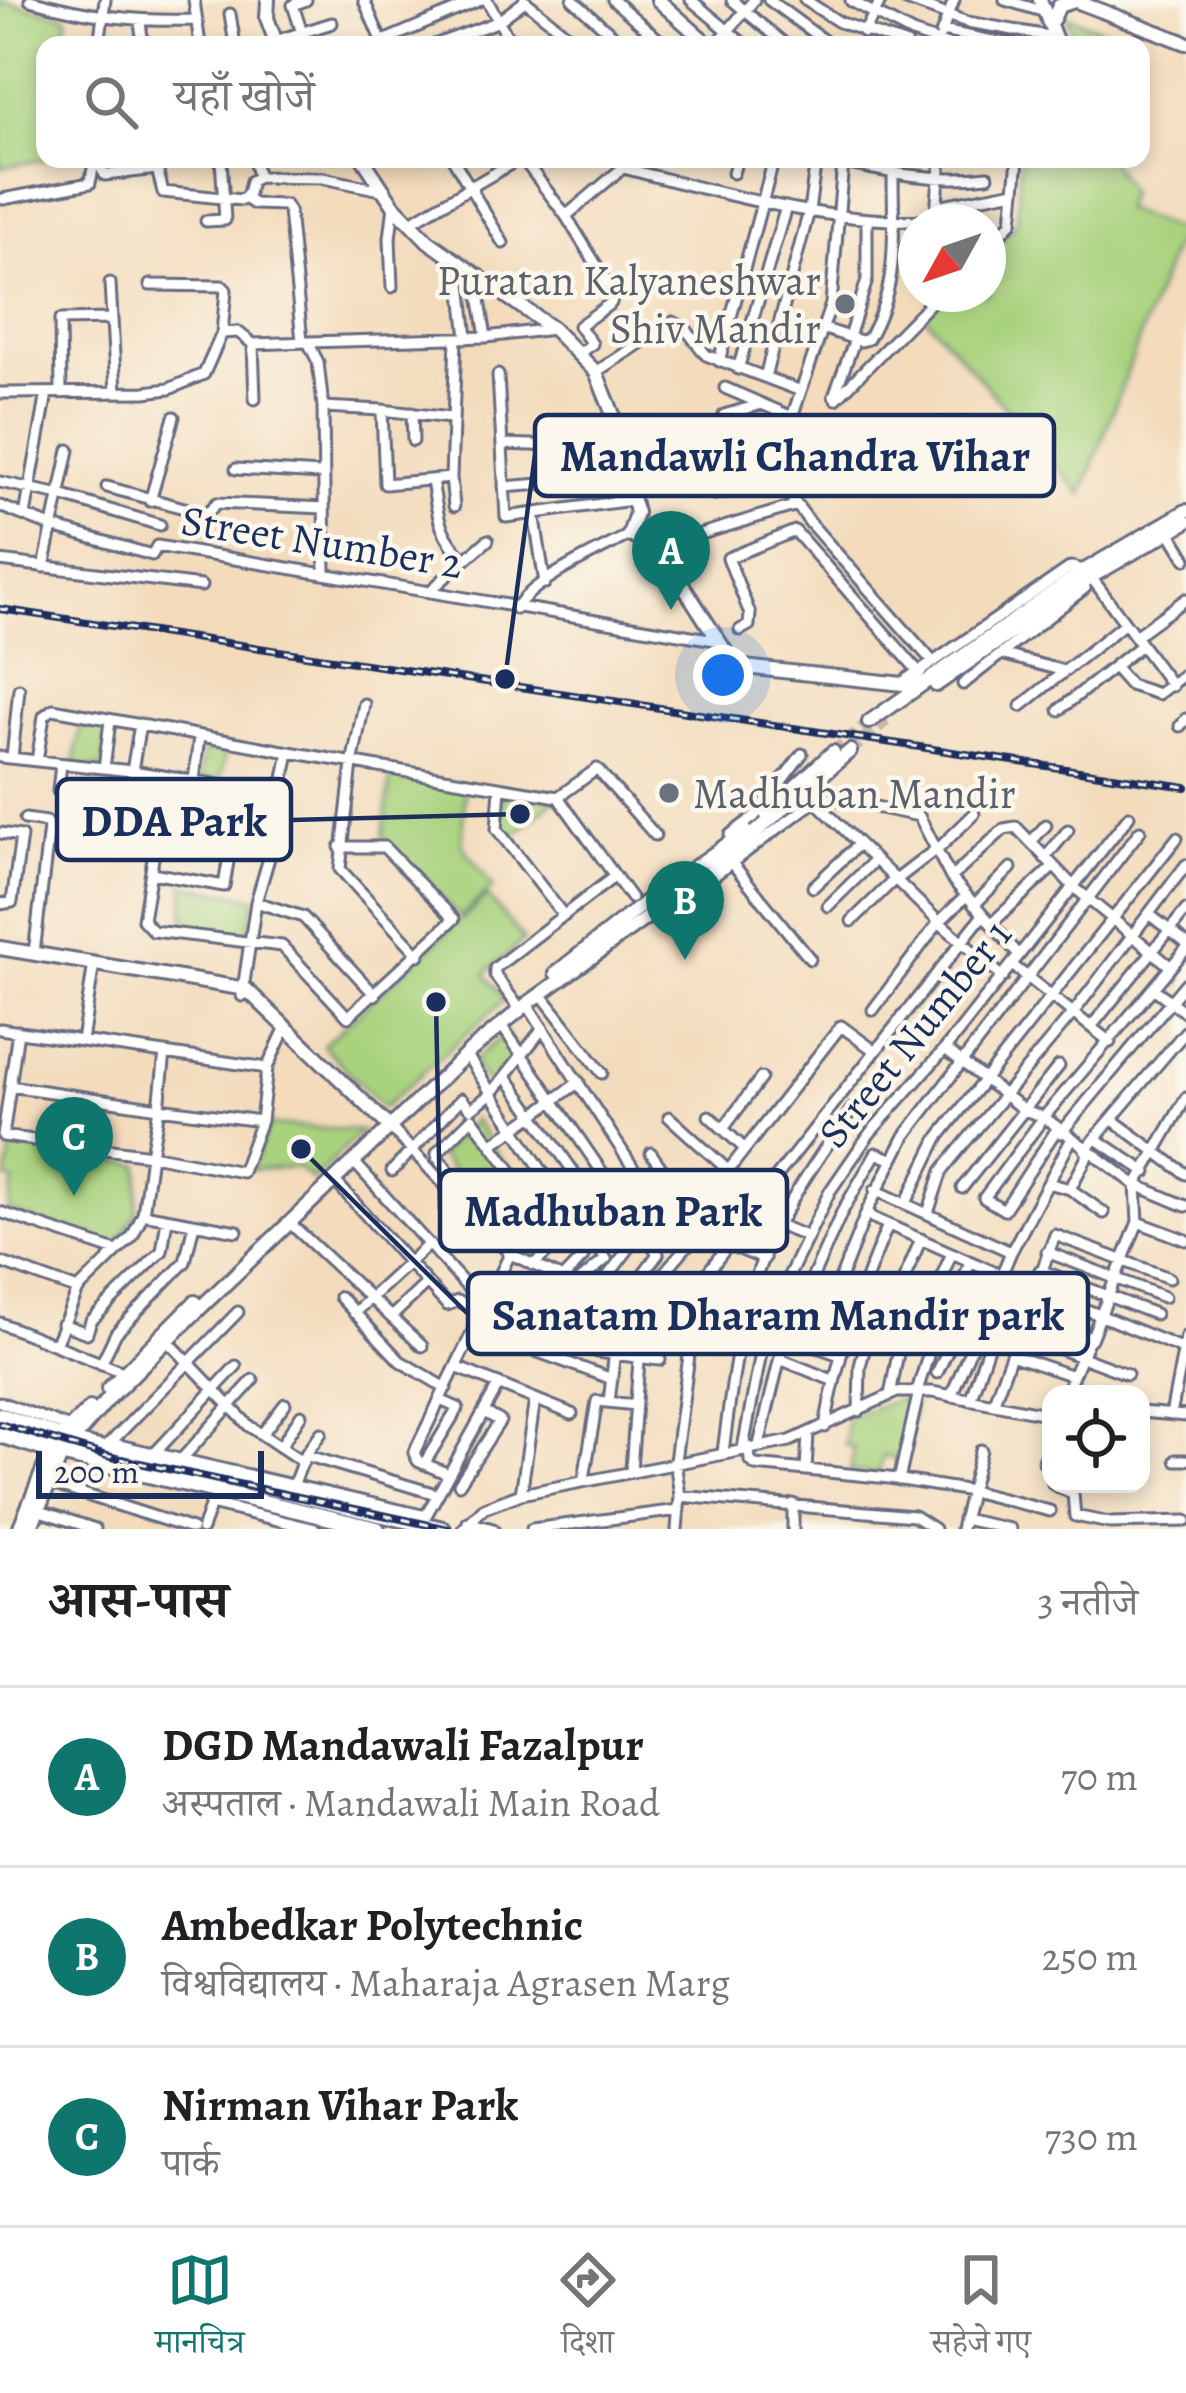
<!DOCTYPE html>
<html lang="hi">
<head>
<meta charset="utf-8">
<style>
  :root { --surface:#fff; --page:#f2f2f2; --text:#202124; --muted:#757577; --line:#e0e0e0; --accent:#0f766e }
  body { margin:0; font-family:Alegreya,"Noto Serif Devanagari",serif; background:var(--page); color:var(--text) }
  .controls { position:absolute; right:36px; bottom:36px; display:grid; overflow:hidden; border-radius:24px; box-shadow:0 6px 18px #0003 }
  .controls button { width:108px; height:108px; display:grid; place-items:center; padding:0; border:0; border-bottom:3px solid var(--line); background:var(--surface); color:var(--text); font:60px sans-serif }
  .compass { position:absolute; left:898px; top:204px; width:108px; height:108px; border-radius:50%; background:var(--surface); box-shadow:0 6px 18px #0003; rotate:230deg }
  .scale { position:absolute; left:36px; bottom:30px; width:228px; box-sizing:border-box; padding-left:12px; border:6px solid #1b2f5e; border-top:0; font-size:33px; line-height:42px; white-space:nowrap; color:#1b2f5e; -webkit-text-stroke:9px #fbf7ec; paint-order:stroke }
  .you { position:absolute; left:723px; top:675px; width:42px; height:42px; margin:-30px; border:9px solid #fff; border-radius:50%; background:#1a73e8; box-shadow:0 0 0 18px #1a73e833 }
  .badge { display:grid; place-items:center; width:78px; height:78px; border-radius:50%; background:var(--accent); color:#fff; font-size:39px; font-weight:700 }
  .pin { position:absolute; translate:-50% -99px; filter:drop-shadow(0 3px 6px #0008) }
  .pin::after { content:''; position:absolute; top:63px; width:42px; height:36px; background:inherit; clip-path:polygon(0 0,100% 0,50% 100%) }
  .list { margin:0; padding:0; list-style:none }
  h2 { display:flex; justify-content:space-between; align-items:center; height:156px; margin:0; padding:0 48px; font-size:51px }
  h2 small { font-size:39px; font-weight:400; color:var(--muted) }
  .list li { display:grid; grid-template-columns:78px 1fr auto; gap:36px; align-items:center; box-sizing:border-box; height:180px; padding:0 48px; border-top:3px solid var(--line) }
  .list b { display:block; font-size:45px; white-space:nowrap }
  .list p { margin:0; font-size:39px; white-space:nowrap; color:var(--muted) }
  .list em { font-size:39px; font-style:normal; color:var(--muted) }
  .icon { flex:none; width:66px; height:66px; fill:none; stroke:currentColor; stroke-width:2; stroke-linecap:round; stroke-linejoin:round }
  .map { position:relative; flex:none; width:1186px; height:1529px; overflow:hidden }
  .search { position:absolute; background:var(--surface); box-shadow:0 6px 18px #0003; left:36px; right:36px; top:36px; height:132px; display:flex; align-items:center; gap:30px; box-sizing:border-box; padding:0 42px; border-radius:24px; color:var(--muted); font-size:45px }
  .sheet { height:696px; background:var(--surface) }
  nav { display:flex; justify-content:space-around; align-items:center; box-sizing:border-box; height:168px; border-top:3px solid var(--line); background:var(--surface); font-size:33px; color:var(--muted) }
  nav a { display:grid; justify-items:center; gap:6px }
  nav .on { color:var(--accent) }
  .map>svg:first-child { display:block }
  .green { fill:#a9d27e; stroke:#62806e; stroke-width:3 }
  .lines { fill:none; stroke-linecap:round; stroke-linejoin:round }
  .secondary-tunnel { stroke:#c8b9a9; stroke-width:12; stroke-dasharray:12 6; stroke-linecap:butt }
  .street-casing { stroke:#676b7f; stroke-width:15 }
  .secondary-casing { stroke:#676b7f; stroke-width:18 }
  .primary-casing { stroke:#676b7f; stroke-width:20 }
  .street { stroke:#fff; stroke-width:9 }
  .secondary { stroke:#fff; stroke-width:12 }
  .primary { stroke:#fff; stroke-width:14 }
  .rail-casing { stroke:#1b2f5e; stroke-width:8 }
  .rail { stroke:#fbf7ec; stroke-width:3; stroke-dasharray:9; stroke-linecap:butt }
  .worship-dot { fill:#6b7280; stroke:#fbf7ec; stroke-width:4.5 }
  .labels { text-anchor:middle; stroke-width:9; stroke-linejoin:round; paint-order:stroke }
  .worship-label { font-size:42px; fill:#5b616d; stroke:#fbf7ec; text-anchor:end }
  .street-label { font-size:42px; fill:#1b2f5e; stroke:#fbf7ec }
  .leader { fill:none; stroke:#1b2f5e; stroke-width:4.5 }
  .callout-dot { fill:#1b2f5e; stroke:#fbf7ec; stroke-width:4.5 }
  .callout { fill:#fbf7ec; stroke:#1b2f5e; stroke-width:4.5 }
  .callout-label { font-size:45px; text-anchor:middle; font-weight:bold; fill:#1b2f5e }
</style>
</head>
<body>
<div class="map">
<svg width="1186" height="1529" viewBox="0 0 1186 1529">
  <rect width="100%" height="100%" fill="#fbf7ec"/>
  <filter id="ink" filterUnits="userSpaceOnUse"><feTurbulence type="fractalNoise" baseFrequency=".00833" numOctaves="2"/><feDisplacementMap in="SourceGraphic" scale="24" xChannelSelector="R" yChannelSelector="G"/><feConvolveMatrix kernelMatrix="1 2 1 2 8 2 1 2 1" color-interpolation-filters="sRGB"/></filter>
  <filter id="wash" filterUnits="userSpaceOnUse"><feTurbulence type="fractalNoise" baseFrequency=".004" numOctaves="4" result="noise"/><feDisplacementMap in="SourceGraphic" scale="48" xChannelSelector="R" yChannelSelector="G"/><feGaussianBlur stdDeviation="2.7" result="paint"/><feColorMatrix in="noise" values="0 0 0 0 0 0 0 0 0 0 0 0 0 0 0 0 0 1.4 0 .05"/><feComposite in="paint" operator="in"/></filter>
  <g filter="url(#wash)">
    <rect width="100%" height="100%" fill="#f3dbbc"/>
    <path class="green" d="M0,0l67,16 -1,29h-21l1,114 -46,9z
      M1072,17l54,23 -1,5h-47l-11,-27z
      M1020,159h89l20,33 -6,17 56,22 -97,264 -158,-180 21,-21h43v-42l29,-29z
      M80,726l28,3 -5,39 -29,-3z
      M226,750l-6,31 -22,-3 6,-27z
      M391,773l74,13 -3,59 31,42 -33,30 -77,-80z
      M503,791l53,8 -47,41 -9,-12z
      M184,885l72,13 -9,41 -62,-8z
      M487,896l37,44 -39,34 20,25 -122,109 -60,-63z
      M505,1033l15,22 -29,35 -18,-29z
      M474,1119l45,66 -14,12 26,32 -13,13 -8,-1 -71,-85z
      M269,1125l92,6 -48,49 -17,-13 -45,3z
      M13,1144l127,21 -4,48 -21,36 -107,-38 6,-30 -8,-2z
      M917,1393l-14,67 -20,-4 -4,18 -29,-2 4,-24 -9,-3 2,-28z"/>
  </g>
  <g filter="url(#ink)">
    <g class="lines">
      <path class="secondary-tunnel" d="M850,751l37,-31
        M833,752l36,-30"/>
      <defs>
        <path id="street" d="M30,0c57,16 106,22 165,20
          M194,0l6,45
          M364,0l19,45
          M487,0l25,45
          M524,0l56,45
          M573,0l51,45
          M613,0l52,45
          M691,0l54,45
          M732,0l54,45
          M769,0l61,45
          M805,0l34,22 68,23
          M906,0l61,22 87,15
          M1005,0l37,11
          M851,1l61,32 36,12
          M230,14l5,31
          M140,22l3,23
          M942,31l72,14
          M302,33l-9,-28 13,-5
          M864,33l17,-33
          M941,34l13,-34
          M275,41l57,-18
          M381,42l99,-42
          M99,45l6,-45
          M434,45l63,-23 28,-21
          M716,45l38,-45
          M96,159l9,16 52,-6 6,23 79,8 6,-6 3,-13 7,-4 -4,-18
          M453,159l50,84
          M523,159l43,57 47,76 -2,11 -32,23 13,18 -13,9
          M825,159c56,12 106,24 163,17
          M843,163l-12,141 -39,113 -8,34v31l4,11 23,31 122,138
          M623,168c102,26 206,57 312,52
          M733,173l4,-14
          M258,177l65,1 63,13
          M245,198l9,6 31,1 4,6 13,130
          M3,199l87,-16 5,-24
          M937,206l78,-15
          M936,211l5,-52
          M566,216l67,-57
          M206,221l19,-1 -4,-61
          M411,222l108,-63
          M988,247l24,-25 6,-63
          M476,276l10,61
          M110,283l6,109
          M461,283l6,55
          M150,285l72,1 4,4 -4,43
          M392,287l-2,-49 4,-32
          M825,329l36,12 7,-2c32,-54 25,-105 25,-165
          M849,337l18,-57v-61
          M308,342l178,-5 67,-8
          M253,344l2,55
          M719,361l55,-202
          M738,369l48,-162
          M596,372l77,-50 12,6 21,27 95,36
          M498,375l8,142 126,-17
          M765,377l44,-166 7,-52
          M725,388l67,29
          M0,393l145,-1 24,-3 35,-15 18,-41 16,-1 15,12 55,-2 10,20 5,45 2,167
          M61,393l-1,-73 52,-1
          M834,396l21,-57
          M836,399l103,-105
          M323,407l59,3 3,74 66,-6 3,28
          M382,410l68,8
          M412,413l1,28
          M502,444l57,2
          M570,444l48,-9
          M620,447l55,-8
          M728,447l-4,-32 38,-11
          M623,461l164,-22
          M236,469l85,5
          M451,478l5,-139
          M432,480c6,37 6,53 33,80l23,-20
          M0,482l60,13 100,30
          M629,486l155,-24
          M107,487l99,27 11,-11 107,5
          M504,487l122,-10
          M714,494l70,-12
          M150,501l24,-84
          M0,506l53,21 99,28 5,-9 558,94
          M534,513l11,70
          M25,515l22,-122
          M1169,531l17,28
          M658,547l139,-42
          M0,561l201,25
          M44,567l25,-117
          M430,591l35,-31
          M516,609c16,-29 83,-58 113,-74
          M740,630l9,-5 1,-11 -22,-56 67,-27 124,141 152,-105 14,3 6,7 81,109
          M1135,636l51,-37
          M1001,654l63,17
          M1114,667l16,18 28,9 28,-21
          M963,684l122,-96
          M364,704l-12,60 -12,105 79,86
          M1021,706l104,-83
          M1059,710l82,-65
          M1180,726l6,-7
          M289,752l269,45
          M0,757l132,14 8,-47
          M12,758l7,-69
          M37,761l7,-45 9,-7 236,43 -20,106 -13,44 -14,94
          M104,768l6,-47
          M132,771l62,10 5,-45
          M194,781l44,7
          M500,788l-3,41 67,87
          M58,791l3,-27
          M815,801l124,121 27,-26
          M25,819l21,3 3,6 -15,125
          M275,826l-114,-17 -18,111 10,11 129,15 66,71 106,-98 -70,-72h-44
          M1140,831l-235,305 -38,75 6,7 128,57 182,74
          M0,833l21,3 -9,66 -12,2
          M730,835l24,-18 48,-63
          M1031,842l15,-17
          M935,852l39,-38
          M1045,858l23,-28
          M732,863l78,96
          M152,873l72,13 11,-66
          M707,874l8,1 100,-74 17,-3 87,18 32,62 68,77
          M615,876l16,22
          M951,878l53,-49 12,-2 59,61 96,79
          M896,880l39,-30
          M813,887l46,-43
          M256,902l47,15 72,78
          M974,905l37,-37
          M828,906l47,-46
          M1150,915l36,28
          M852,921l43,-42
          M991,924l62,-57
          M1012,965l98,77
          M1153,988l33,25
          M541,994l61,79
          M516,1004l-21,-29v-7l120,-92 -57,-79 39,-28 58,66
          M527,1004l133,205 36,27
          M873,1010l66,-88 64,55
          M937,1020l45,-60
          M502,1026l113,165 -82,74
          M1091,1027l95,-117
          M0,1029l267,39 16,-35
          M82,1041l12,-78
          M945,1049l79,61 20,7 92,68 50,21
          M466,1054l93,143
          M506,1076l72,102
          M10,1086l149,22 -8,47 -148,-19 15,-105
          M709,1116l36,33
          M669,1117l71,64 49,26
          M261,1121l6,-53
          M1114,1121l72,53
          M390,1127l120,127 104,47 -1,14 50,10
          M723,1129l38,-51
          M1057,1129l-53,81 -20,-12 60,-81 142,-168
          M1061,1133l125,-150
          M1098,1140l48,32
          M493,1144l86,-62
          M1085,1150l101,-119
          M651,1153l24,35 38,27
          M354,1162l114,126 129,64 63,8
          M392,1171l69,-72 10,10 21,-16 51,-65
          M728,1171l113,-145 34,25
          M335,1181l112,124 11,-4 25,11
          M1048,1183l22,6 34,24
          M962,1188l97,-122
          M1070,1189l19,-36
          M875,1190l136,62
          M762,1195l221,-280
          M906,1203l32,-65 239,-300
          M0,1212l116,39
          M928,1213l14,-42 10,-13 121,-145 113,-148
          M143,1214l8,-59 91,17 19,-51 -102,-13 6,-55
          M1138,1222l48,18
          M292,1225l130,121
          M704,1226l30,21 30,12
          M1047,1252l117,45
          M0,1262l78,28
          M1040,1270l115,44
          M703,1277l48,16
          M563,1278l20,-21
          M576,1284l30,-25 -26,-35
          M835,1292l32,-81
          M595,1293l47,-62 -27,-40
          M340,1297l60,64 46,27
          M670,1309l24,9 -19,143 5,35 -3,33
          M670,1309l31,-28 50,-66
          M794,1309l54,20
          M616,1310l42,-56 -5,-8
          M1025,1312l65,25 -25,57
          M354,1313l75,-69
          M889,1315l32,-76
          M391,1317l36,-34
          M0,1323l123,49
          M62,1324l25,9 4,-12 71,-70 5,-32
          M996,1325l131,49
          M475,1329l137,50
          M1091,1339l47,-117 -2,-37 50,-87
          M168,1341l81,85 54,36
          M55,1345l23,-55 54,-53 11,-23 94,17
          M911,1346l41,-93
          M1011,1355l62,21
          M780,1359l52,21
          M101,1364l15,-31 69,-71 9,-38
          M456,1367l116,47
          M937,1373l49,-104
          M917,1391l15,-48 39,-81
          M890,1395l14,-73 -94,-39 32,-71 34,-59 15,6
          M951,1396l60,-144 60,-112
          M970,1400l41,-120
          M0,1402l70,26
          M609,1402l10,-86
          M993,1404l62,-169 114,43
          M859,1411l1,-45 15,-58
          M1141,1412l45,4
          M1171,1415l15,-79
          M825,1427c12,-72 35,-136 63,-202
          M262,1434l23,-30
          M110,1443l316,73
          M109,1444l129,-132
          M759,1445l26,-109 55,19
          M280,1447l21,-32
          M749,1447l1,14 5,4 134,13 82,13 79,20
          M743,1448l24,-127 63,-130 40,-58 75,-84 184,-233
          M723,1452c7,-53 13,-105 27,-156 19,-69 62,-130 102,-187
          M305,1455l131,39
          M152,1456l84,-90
          M1176,1460h10
          M179,1462l74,-82
          M1044,1462l7,-35
          M424,1464l34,-56 -18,-8
          M806,1469l2,-34
          M631,1470l12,-165 8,-17 76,-89 24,16 55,21
          M448,1474l-30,-13 -4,-8 96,-199 23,-21 1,-2 -26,-35 13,-12 -49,-66 -35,35 1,5 77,91
          M584,1479l13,-78 39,4
          M899,1480l20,-89
          M49,1483l143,46
          M459,1484l41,-63 -14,-8
          M1053,1484l20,10 2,22 35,7 76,-2
          M293,1486l12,-31 16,-22
          M521,1494l14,-95
          M680,1496l234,20 20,13
          M793,1504v25
          M37,1510l58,19
          M963,1519l47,10
          M423,1521l76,-137
          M468,1522l25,7
          M202,1529l9,-25 104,25
          M463,1529l21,-21 37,-14 269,-53 107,-49h35l119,23
          M532,1529l147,-19
          M961,1529l20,-79"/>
        <path id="secondary" d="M268,0l-1,18 10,27
          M658,0l51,45
          M1040,0l18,45
          M1073,0l113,43
          M1048,21l5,-2 6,-13 15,-5
          M363,159l31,47 34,35 125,88 43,43 18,45 22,96 -7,22 29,12 77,119 168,18 16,-12
          M936,685l155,-108 95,-55
          M869,722l216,-152 101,-59
          M766,814l67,-62
          M0,948l246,41 144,138
          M556,973l92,-73 98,-69
          M108,1389l87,-87
          M61,1437l29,-29
          M72,1441l38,-44 88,-87 272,-259 57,-47 180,-130 143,-123
          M19,1529l32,-78
          M30,1529l32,-75"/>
        <path id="primary" d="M0,1415l74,27 369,87
          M0,1435l64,20 313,74"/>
      </defs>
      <use href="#street" class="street-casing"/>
      <use href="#secondary" class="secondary-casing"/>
      <use href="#primary" class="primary-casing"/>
      <use href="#street" class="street"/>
      <use href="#secondary" class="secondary"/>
      <use href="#primary" class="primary"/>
      <defs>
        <path id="rail" d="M0,609l1186,178
          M0,1424l107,32 341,73"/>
      </defs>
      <use href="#rail" class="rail-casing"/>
      <use href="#rail" class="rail"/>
    </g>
  </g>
  <g class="worship-dot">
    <circle cx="845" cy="304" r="12"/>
    <circle cx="669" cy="793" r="12"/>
  </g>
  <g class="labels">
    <g class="worship-label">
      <text x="821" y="295">Puratan Kalyaneshwar<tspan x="821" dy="48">Shiv Mandir</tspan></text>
      <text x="693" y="808" text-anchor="start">Madhuban Mandir</text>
    </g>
    <g class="street-label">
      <text transform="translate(322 541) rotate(9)" y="15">Street Number 2</text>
      <text transform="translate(914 1033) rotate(-51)" y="15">Street Number 1</text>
    </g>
  </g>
  <path class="leader" d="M505 679L535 455M520 814L291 820M436 1002L440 1210M301 1149L468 1314"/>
  <g class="callout-dot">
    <circle cx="505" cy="679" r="12"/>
    <circle cx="520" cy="814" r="12"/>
    <circle cx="436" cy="1002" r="12"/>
    <circle cx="301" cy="1149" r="12"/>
  </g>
  <g class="callout">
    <rect x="535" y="415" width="519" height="81" rx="12"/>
    <rect x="57" y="779" width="234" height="81" rx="12"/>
    <rect x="440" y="1170" width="347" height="81" rx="12"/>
    <rect x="468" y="1273" width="620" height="81" rx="12"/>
  </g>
  <g class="callout-label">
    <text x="795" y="471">Mandawli Chandra Vihar</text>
    <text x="174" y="836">DDA Park</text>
    <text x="613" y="1226">Madhuban Park</text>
    <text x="778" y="1330">Sanatam Dharam Mandir park</text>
  </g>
</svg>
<div class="controls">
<button><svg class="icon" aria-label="locate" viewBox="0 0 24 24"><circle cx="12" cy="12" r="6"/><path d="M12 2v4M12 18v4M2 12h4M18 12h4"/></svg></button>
</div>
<svg class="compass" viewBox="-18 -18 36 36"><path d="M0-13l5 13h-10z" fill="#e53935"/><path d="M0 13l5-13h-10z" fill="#757577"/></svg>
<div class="scale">200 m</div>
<div class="you"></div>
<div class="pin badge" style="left:671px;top:610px">A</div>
<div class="pin badge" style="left:685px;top:960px">B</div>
<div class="pin badge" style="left:74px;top:1196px">C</div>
<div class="search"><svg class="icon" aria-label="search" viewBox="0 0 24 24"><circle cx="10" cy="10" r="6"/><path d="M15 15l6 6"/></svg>यहाँ खोजें</div>
</div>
<section class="sheet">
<h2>आस-पास<small>3 नतीजे</small></h2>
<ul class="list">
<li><span class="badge">A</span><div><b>DGD Mandawali Fazalpur</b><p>अस्पताल · Mandawali Main Road</p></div><em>70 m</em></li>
<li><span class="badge">B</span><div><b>Ambedkar Polytechnic</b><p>विश्वविद्यालय · Maharaja Agrasen Marg</p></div><em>250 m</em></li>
<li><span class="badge">C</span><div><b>Nirman Vihar Park</b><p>पार्क</p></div><em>730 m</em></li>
</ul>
</section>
<nav>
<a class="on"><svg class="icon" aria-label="map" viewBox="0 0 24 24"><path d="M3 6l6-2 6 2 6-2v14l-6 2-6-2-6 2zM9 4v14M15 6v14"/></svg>मानचित्र</a>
<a><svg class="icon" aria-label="directions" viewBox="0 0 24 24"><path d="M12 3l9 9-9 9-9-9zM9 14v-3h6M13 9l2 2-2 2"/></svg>दिशा</a>
<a><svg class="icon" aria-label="saved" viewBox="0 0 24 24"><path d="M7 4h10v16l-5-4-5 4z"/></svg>सहेजे गए</a>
</nav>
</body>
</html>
